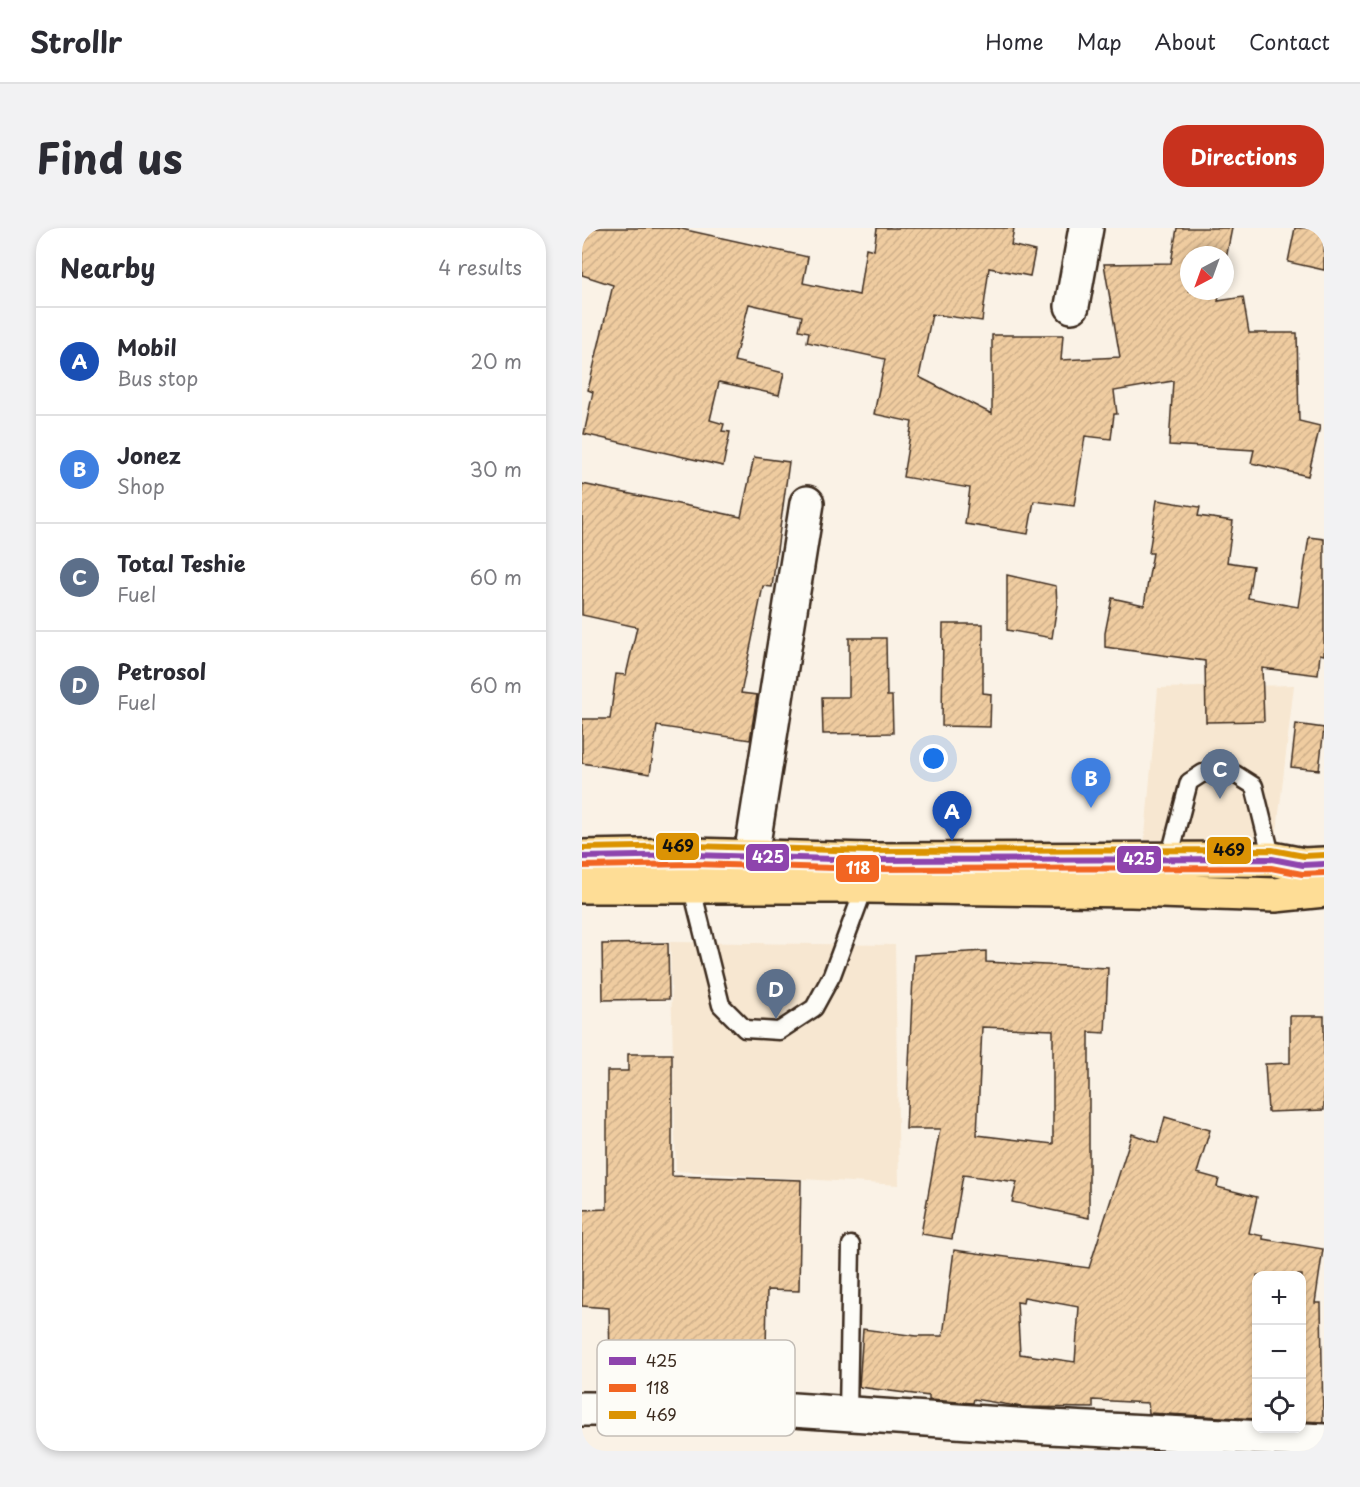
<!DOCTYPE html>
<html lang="en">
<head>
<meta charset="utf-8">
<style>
  :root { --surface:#fff; --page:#f2f2f3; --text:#2b2b33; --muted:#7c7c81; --line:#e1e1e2; --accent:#c8321e }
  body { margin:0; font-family:"Playpen Sans",sans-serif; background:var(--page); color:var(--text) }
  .controls { position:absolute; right:18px; bottom:18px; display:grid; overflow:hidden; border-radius:12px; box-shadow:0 3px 9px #0003 }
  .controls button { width:54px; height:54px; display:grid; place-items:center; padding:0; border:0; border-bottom:2px solid var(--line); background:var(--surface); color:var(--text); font:30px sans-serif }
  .compass { position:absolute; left:598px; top:18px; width:54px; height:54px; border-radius:50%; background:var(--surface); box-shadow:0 3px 9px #0003; rotate:221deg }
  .you { position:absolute; left:352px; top:531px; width:21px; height:21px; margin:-15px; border:4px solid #fff; border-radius:50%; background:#1a73e8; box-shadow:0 0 0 9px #1a73e833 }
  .badge { display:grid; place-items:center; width:39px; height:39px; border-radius:50%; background:var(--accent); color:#fff; font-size:20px; font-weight:700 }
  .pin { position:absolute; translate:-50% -50px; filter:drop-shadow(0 2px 3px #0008) }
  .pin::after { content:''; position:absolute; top:32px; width:21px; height:18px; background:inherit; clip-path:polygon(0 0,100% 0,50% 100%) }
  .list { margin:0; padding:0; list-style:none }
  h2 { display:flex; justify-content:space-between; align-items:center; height:78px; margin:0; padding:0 24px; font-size:26px }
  h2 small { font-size:20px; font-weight:400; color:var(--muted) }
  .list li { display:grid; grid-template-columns:39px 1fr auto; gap:18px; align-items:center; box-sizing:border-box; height:108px; padding:0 24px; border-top:2px solid var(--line) }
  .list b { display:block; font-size:22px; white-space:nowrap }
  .list p { margin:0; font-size:20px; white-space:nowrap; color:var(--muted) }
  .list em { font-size:20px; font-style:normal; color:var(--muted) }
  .icon { flex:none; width:33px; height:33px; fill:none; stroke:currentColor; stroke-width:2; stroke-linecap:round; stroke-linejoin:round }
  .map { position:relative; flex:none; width:742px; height:1223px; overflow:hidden; border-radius:24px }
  header { display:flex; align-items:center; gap:36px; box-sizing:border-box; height:84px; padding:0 30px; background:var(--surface); border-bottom:2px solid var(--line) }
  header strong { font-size:28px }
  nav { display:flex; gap:33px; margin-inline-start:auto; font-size:21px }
  .intro { display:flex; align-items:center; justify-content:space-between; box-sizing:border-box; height:144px; padding:0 36px }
  h1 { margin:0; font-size:42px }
  .button { padding:15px 27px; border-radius:24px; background:var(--accent); color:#fff; font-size:21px; font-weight:700 }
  main { display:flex; gap:36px; padding:0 36px }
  aside { flex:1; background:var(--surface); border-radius:24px; box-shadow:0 3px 9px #0003 }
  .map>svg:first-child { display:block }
  .built { fill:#f7e7d1 }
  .building { fill:url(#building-hatch); stroke:#3b2a1e; stroke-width:1.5; fill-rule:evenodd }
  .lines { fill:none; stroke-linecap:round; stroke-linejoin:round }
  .service-casing { stroke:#3b2a1e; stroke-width:21 }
  .minor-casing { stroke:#3b2a1e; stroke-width:38 }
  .primary-casing { stroke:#3b2a1e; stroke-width:38 }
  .service { stroke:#fdfcf7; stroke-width:16 }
  .minor { stroke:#fdfcf7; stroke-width:33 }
  .primary { stroke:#fedd96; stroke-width:33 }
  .bus-1-casing { stroke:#fdfcf7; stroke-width:10 }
  .bus-2-casing { stroke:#fdfcf7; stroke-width:10 }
  .bus-3-casing { stroke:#fdfcf7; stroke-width:10 }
  .bus-1 { stroke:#8e44ad; stroke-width:6 }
  .bus-2 { stroke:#f26522; stroke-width:6 }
  .bus-3 { stroke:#db9304; stroke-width:6 }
  .key { fill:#fdfcf7; stroke:#c3bdb6; stroke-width:1.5 }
  .key-label { font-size:16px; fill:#3b2a1e }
  .line-badge { stroke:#fdfcf7; stroke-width:2 }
  .badge-label { font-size:16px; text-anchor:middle; font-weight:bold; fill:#fff }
  .pale-badge-label { font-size:16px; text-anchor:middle; font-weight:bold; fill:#111 }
</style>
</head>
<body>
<header>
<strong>Strollr</strong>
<nav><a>Home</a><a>Map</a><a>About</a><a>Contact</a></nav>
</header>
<div class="intro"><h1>Find us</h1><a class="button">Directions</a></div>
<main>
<aside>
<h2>Nearby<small>4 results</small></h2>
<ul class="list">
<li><span class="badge" style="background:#1a4fb4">A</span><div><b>Mobil</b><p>Bus stop</p></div><em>20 m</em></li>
<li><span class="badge" style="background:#3f7fe0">B</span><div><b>Jonez</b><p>Shop</p></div><em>30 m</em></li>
<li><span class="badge" style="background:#5c6f8a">C</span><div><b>Total Teshie</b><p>Fuel</p></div><em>60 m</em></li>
<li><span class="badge" style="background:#5c6f8a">D</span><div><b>Petrosol</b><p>Fuel</p></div><em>60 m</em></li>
</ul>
</aside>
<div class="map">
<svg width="742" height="1223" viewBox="0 0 742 1223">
  <defs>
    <pattern id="building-hatch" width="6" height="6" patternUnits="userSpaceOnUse" patternTransform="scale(1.5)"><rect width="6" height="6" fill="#efcca0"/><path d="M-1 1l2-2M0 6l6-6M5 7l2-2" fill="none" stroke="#ceaf89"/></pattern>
  </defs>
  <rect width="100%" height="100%" fill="#faf2e6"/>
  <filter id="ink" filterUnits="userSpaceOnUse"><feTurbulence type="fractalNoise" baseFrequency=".0167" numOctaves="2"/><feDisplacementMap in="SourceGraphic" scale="12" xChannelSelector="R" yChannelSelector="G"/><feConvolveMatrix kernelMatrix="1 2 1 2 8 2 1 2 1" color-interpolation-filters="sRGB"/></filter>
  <g filter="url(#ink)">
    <path class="built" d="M712,457l-19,163 -131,-1 14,-159z
      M88,714l225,3 4,240 -223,-14z"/>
    <path class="building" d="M0,0h95l131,29 -5,26 56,12 7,-47 8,2 3,-22h137l-3,17 24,6 -5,25 -41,-8 -7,53 -50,-7 -13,63 73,37v-79h71l-2,25 59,-3 -16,-93 67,-1 6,-35h55l-7,36v-9h-36v36h31l-2,10 25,-4 6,36h48l2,88 21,5 -12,50 -57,-13 3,-13 -85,-5 4,-64 -59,10 3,23h-3l-3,25 -26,-3 -11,70 -40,-5 -6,33 -63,-10 5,-36 -67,-11 9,-55 -38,-8 11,-55 -78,-17 2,-10 -10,-2 3,-14 -53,-12 -15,57 50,12 -5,22 -60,-13 -9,38 14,4 -2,7 8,1 -7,34 -139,-32 9,-42 -5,-2 25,-105 -31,-10z
      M713,0h29v42l-36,-8z
      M172,229l35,5 -17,125 -9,-1 -22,107 16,2 -7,45 -93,-14 -7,48 -68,-11v-44h28l6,-45 10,1 11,-48 -55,-12v-131l159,33z
      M575,272l43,7 -2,9 35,5 -6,41 26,4 -5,32 50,9 11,-70 15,2v116l-4,-1 -2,21 -56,-7 2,53 -58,1 -1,-61 -100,-14v-14l7,-35 32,7 9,-52h-4z
      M425,347l49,11 1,19 -5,33 -45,-8z
      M361,396h40v69l8,1 -1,33 -48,-1z
      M267,410h37l1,58h5l1,37 -70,1 -1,-37h27z
      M714,496l28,4 -5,42 -28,-3z
      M86,715l1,56 -66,1 -1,-56z
      M404,723v11l122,6 -3,65 -16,-1v186l-77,-16 5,-20 -54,-7 -11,64 -31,-5 19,-105h-34l8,-174zM400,799l71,3v114l-76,-9z
      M708,788h34v94l-56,2 -3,-48 25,-1z
      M46,826h44v122l129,4 -2,111 -32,-1 -1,63 -90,-1 -1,9 -65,1 -1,-54 -27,-2v-96l25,-1v-138h21z
      M583,889l45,13 -13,43 22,6 -2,8 40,10 -8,36 14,3v3l60,10 -8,54h6l2,119 -21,-1v-146h-45v144l-108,-6 -1,-10 -55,-3v8l-71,-1 -48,-8 -1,4 -28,-2 -16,-1v-4l-70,-9 4,-58 54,7h26l11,-86 135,18 43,-134 26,9zM442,1069l55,10 -4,55 -55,-8 -3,-52 6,1z"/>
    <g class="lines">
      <defs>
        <path id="service" d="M587,631l20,-77 14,-9 32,1 19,12 18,73
          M109,657l30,120 24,24 34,2 35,-23 18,-33 33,-89
          M266,1186l3,-169"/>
        <path id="minor" d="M490,78l14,-78
          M169,628l56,-353
          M0,1181l211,1 237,16 294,15"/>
        <path id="primary" d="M0,629l111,-2 175,5 404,-1 31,6 21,-1
          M0,658h283l266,4 144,5 49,-5"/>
      </defs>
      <use href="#service" class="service-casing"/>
      <use href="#minor" class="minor-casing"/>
      <use href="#primary" class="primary-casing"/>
      <use href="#service" class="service"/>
      <use href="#minor" class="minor"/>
      <use href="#primary" class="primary"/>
      <defs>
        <path id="bus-1" d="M0,629l111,-2 175,5 404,-1 31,6 21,-1"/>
        <path id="bus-2" d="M0,638l111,-2 175,5 403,-1 31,6 22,-1"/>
        <path id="bus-3" d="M0,620l111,-2 175,5 404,-1 32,6 20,-1"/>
      </defs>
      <use href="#bus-1" class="bus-1-casing"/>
      <use href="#bus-2" class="bus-2-casing"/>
      <use href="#bus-3" class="bus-3-casing"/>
      <use href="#bus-1" class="bus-1"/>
      <use href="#bus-2" class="bus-2"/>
      <use href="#bus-3" class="bus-3"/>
    </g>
  </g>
  <rect x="15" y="1112" width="198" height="96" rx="9" class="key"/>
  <rect x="27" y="1129" width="27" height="8" fill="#8e44ad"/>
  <rect x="27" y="1156" width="27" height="8" fill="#f26522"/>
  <rect x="27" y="1183" width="27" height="8" fill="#db9304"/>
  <g class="key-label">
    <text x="64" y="1139">425</text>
    <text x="64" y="1166">118</text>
    <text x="64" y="1193">469</text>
  </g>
  <g class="line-badge">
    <rect x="73" y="604" width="45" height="29" rx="6" fill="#db9304"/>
    <rect x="624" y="608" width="46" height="29" rx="6" fill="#db9304"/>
    <rect x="163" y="615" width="45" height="29" rx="6" fill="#8e44ad"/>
    <rect x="534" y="617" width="46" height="29" rx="6" fill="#8e44ad"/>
    <rect x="253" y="626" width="45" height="29" rx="6" fill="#f26522"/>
  </g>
  <g class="badge-label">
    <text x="186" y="635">425</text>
    <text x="557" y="637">425</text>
    <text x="276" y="646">118</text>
  </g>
  <g class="pale-badge-label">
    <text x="96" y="624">469</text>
    <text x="647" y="628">469</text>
  </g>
</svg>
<div class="controls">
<button>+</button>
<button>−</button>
<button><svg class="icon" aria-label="locate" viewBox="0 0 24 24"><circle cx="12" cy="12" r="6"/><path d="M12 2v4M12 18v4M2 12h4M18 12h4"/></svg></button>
</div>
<svg class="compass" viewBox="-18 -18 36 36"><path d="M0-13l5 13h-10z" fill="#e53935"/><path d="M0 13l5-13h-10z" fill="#7c7c81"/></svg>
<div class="you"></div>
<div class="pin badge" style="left:370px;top:613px;background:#1a4fb4">A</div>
<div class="pin badge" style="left:509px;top:580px;background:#3f7fe0">B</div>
<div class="pin badge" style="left:638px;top:571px;background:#5c6f8a">C</div>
<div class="pin badge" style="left:194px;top:791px;background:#5c6f8a">D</div>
</div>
</main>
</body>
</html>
